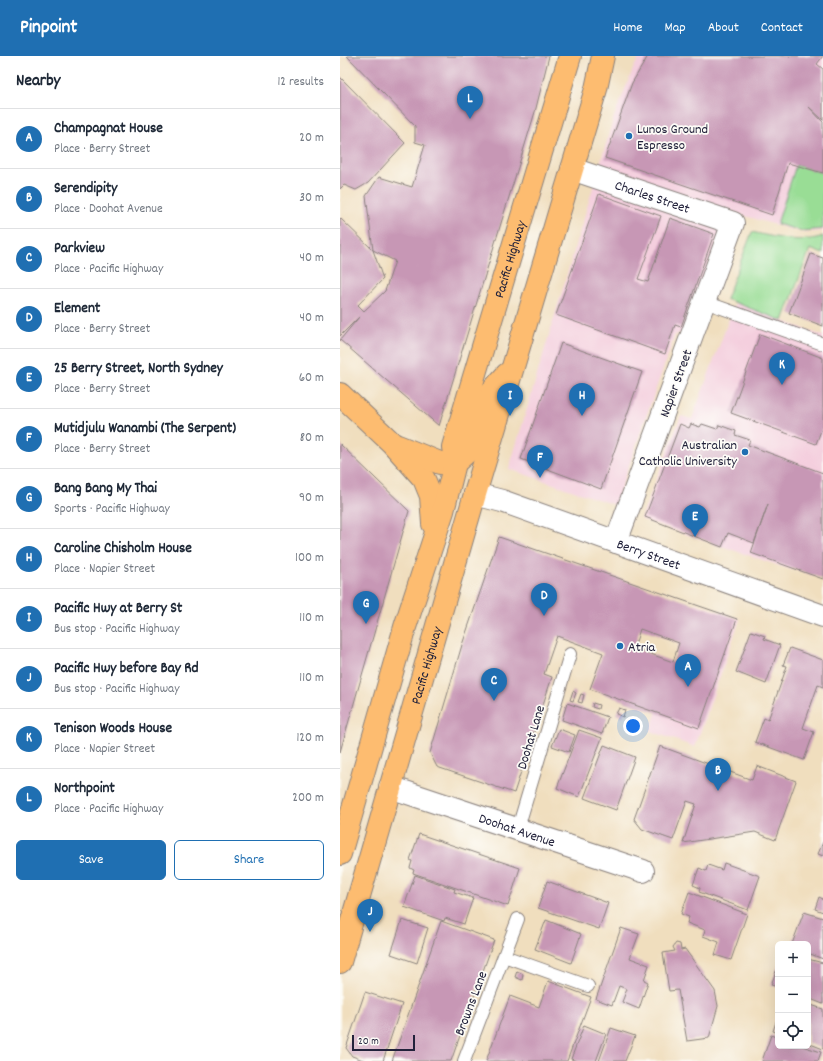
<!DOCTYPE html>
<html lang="en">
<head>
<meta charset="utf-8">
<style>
  :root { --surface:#fff; --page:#f2f2f3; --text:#1f2937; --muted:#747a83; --line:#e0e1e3; --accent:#1f6fb2 }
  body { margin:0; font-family:Dekko,sans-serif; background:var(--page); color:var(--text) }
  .controls { position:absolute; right:12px; bottom:12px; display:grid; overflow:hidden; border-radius:6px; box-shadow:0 4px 16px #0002 }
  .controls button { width:36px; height:36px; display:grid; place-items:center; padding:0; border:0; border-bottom:1px solid var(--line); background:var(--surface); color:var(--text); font:20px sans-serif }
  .scale { position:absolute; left:12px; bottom:10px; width:63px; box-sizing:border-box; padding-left:4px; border:2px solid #22223b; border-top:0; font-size:11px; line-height:14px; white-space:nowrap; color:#22223b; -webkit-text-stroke:3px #fdfcf7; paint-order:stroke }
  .you { position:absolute; left:293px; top:670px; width:14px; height:14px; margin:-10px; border:3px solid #fff; border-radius:50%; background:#1a73e8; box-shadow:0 0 0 6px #1a73e833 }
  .badge { display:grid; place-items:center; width:26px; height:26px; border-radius:50%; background:var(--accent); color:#fff; font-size:13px; font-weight:700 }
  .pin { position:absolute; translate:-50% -33px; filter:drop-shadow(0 1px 2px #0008) }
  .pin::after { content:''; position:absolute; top:21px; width:14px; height:12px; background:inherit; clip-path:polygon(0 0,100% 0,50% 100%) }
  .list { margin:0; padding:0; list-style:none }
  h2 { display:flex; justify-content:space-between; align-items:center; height:52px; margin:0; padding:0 16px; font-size:17px }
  h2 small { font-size:13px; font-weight:400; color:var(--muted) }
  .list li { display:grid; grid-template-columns:26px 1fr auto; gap:12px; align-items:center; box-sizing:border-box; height:60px; padding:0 16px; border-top:1px solid var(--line) }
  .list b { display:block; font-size:15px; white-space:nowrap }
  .list p { margin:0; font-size:13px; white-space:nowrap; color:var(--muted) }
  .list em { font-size:13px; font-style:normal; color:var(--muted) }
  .actions { display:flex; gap:8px; padding:12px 16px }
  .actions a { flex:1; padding:9px 0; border:1px solid var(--accent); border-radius:6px; text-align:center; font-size:14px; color:var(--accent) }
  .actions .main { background:var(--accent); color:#fff }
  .icon { flex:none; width:22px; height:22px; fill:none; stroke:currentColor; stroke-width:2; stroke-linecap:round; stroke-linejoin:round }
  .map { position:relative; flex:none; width:483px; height:1005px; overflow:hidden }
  header { display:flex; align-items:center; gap:24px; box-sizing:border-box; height:56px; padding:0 20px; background:var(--accent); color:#fff }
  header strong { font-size:19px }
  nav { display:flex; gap:22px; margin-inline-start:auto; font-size:14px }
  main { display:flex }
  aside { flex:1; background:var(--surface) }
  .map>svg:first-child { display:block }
  .built { fill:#f4cfde }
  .green { fill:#99dd95; stroke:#5e8068 }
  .building { fill:#c797b5; fill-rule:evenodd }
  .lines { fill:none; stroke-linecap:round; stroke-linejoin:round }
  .lane-casing { stroke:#89807c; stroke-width:14 }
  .street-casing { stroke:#89807c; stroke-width:24 }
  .primary-casing { stroke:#89807c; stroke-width:24 }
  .lane { stroke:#fff; stroke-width:12 }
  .street { stroke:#fff; stroke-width:22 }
  .primary { stroke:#fdbc70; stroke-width:22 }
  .poi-dot { fill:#1f6fb2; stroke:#fdfcf7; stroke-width:1.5 }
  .labels { text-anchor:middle; stroke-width:3.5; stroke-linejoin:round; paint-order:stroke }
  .poi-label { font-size:14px; fill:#22223b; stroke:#fdfcf7; text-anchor:start }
  .street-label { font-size:14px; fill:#22223b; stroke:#fdfcf7 }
</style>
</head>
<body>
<header>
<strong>Pinpoint</strong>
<nav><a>Home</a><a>Map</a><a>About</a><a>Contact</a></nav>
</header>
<main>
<aside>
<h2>Nearby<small>12 results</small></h2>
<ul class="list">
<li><span class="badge">A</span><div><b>Champagnat House</b><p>Place · Berry Street</p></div><em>20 m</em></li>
<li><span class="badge">B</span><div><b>Serendipity</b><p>Place · Doohat Avenue</p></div><em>30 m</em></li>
<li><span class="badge">C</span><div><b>Parkview</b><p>Place · Pacific Highway</p></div><em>40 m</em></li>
<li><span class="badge">D</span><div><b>Element</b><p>Place · Berry Street</p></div><em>40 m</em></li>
<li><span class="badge">E</span><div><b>25 Berry Street, North Sydney</b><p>Place · Berry Street</p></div><em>60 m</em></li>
<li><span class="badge">F</span><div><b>Mutidjulu Wanambi (The Serpent)</b><p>Place · Berry Street</p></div><em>80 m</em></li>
<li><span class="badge">G</span><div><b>Bang Bang My Thai</b><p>Sports · Pacific Highway</p></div><em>90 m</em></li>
<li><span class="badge">H</span><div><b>Caroline Chisholm House</b><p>Place · Napier Street</p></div><em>100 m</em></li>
<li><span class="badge">I</span><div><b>Pacific Hwy at Berry St</b><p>Bus stop · Pacific Highway</p></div><em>110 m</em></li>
<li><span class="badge">J</span><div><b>Pacific Hwy before Bay Rd</b><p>Bus stop · Pacific Highway</p></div><em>110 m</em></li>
<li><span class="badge">K</span><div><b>Tenison Woods House</b><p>Place · Napier Street</p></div><em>120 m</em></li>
<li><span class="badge">L</span><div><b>Northpoint</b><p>Place · Pacific Highway</p></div><em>200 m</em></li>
</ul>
<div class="actions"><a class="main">Save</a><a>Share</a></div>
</aside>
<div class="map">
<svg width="483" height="1005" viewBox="0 0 483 1005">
  <rect width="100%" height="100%" fill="#fdfcf7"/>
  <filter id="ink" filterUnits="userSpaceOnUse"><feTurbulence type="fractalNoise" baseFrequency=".025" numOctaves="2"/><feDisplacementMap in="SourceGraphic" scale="8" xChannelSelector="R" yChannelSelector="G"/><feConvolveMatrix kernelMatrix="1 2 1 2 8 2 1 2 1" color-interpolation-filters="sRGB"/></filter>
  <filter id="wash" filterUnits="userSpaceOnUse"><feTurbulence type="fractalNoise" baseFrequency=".012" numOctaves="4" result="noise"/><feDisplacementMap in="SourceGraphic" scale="16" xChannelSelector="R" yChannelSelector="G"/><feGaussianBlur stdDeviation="0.9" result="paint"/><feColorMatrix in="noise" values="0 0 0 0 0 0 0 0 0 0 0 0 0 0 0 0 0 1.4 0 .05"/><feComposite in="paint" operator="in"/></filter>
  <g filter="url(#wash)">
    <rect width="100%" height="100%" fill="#f0debe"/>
    <path class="built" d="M300,0h183v175l-20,2 -75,-22 -43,121 -10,3 -60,170 -106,-36 105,-352 19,-48z
      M395,247l88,33v148l-31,86 -151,-51 40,-103 11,3z
      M355,547l45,16 -45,128 -45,-16z"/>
    <path class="green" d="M456,109l27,8v56l-21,2 -25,-7z
      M412,176c21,5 50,12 71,4v18l-13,-5 -27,72 -57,-22z"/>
    <g id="blocks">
      <path class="building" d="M7,0h202l-14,56 -96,314 -99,-86 20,-24 -20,20v-118l33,32 10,29 -25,26 6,6 21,-20 10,-30 -22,-11 -7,-54 13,-19 33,10 13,-42 -10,-3v-16z
        M308,0h175l-6,8 6,5v51l-15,-14 15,16v51l-35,-10 -16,52 -167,-57 27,-75z
        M0,21l65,66 -37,40 -12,7 -12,-5 -4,4z
        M259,138l62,22 -23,63 10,3 22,-64 44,16 -33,93 -6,-2 -10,29 -109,-39z
        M471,198l12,4v68l-34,-13z
        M420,278l63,24v67l-7,19 -85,-31z
        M221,287l81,29 -41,117 -80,-30z
        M340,368l9,4 2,-4 9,3 2,-3 15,5 2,-4 17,6 -1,4 15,5 -2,5 75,28v106l-72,-26 17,-49 -14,39 -26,-10 -6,14 -77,-30z
        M0,388l69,67 -69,241z
        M159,481l238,82 -38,109 -109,-39 13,-36 -46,-17 -13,38 8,3 -38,116 -77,-26 -7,-14 32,-108zM300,573l39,14 -6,19 -39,-14z
        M411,575l14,5 -1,3 16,6 -14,39 -30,-12z
        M450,592l33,12v27l-5,-2 -15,43 11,4 -10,28 -49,-18 9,-24 4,2 19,-54 -4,-1z
        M233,635l3,2 -3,8 -3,-1z
        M241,638l3,1 -2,8 -4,-1z
        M227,647l41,14 -6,17 -40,-14z
        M253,647l6,2 -1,4 -6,-2z
        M279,652l6,2 -2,7 -7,-3z
        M219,673l16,6 -6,17 -17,-6z
        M239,674l23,8 -23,59 -22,-9z
        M264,689l31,12 -19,53 -32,-12z
        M320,690l92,34 5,-14 39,15 -21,59 -20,-8 -72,11 13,-39 -9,-3 -14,39 -31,-11 -8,-10z
        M79,778l101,34 -12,38 -95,-33 1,-3 -4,-2 2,-7 -2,-1z
        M483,786v14l-5,-2z
        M384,807l36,13 -12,34 -49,-18 1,-4 -7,-3 6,-17 7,3 2,-6 14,5z
        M75,819l40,14 -1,3 19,6 -9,26 -19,-6 -1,3 -40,-14z
        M207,825l61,22 -9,26 -61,-21z
        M349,836l58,22 -16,46 -16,-5 4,-13 -16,-6 2,-6 -18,-7 2,-6 -8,-3z
        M479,841l4,2v13l-8,-3z
        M464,856l19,6v41l-15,-6v-9h-16z
        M62,864l26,8 -11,35 -26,-9z
        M206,864l35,14 -10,29 -36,-14z
        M101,865l53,19 -43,121h-59z
        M281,872l18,6 -9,24 19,7 -5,15 4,2 -9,27 -17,-7 5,-13 -8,-3 -7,19 -16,-6z
        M336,887l4,1 1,6 4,-1 30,42 3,15 -9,32 -22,3 -9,-51 -9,1 -6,-38 12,-2 -2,-4z
        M468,903l15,4v41l-15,-6z
        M438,910v21l-7,-2z
        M177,915l6,3 -1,6 -7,-3z
        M208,925l43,16 -24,64h-81l24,-65 29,11z
        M25,936l37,12 -19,57h-17l-14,-5 -6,-8z
        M468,948l15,5v40l-15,-6z
        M438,960v17l-5,-2z
        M244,969l22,9 -10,27h-19l-6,-2z
        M271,972l24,8 -10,25h-26z
        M431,979l7,3v8h24l19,6 -3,9h-56z"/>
    </g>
  </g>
  <g filter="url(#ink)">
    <use href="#blocks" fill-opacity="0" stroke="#89807c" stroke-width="1"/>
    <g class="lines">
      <defs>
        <path id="lane" d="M365,246l118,42
          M178,772l52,-174
          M164,900l84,30
          M124,1005l54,-142"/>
        <g id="street">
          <path id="s1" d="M232,113l161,54 -117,319"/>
          <path id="s2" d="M135,438l27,7 321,115"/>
          <path id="s3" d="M50,731l253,84"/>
        </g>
        <g id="primary">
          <path d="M0,338l52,49 32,36 7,17 2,28"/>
          <path d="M58,390l42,17h15"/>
          <path d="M115,407l12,-11 4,-8 14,-45 22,-25"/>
          <path id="s4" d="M0,798l65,-227 38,-116 12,-48 -2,-16 117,-391"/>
          <path id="s5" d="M0,906l135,-468 121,-405 7,-33"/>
        </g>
      </defs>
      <use href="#lane" class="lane-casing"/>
      <use href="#street" class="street-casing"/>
      <use href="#primary" class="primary-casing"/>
      <use href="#lane" class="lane"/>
      <use href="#street" class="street"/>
      <use href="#primary" class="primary"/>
    </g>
  </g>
  <g class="poi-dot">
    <circle cx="289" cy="80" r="4"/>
    <circle cx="405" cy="396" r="4"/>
    <circle cx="280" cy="590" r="4"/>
  </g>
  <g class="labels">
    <g class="poi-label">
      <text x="297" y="77">Lunos Ground<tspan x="297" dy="16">Espresso</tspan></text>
      <text x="397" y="393" text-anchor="end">Australian<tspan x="397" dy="16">Catholic University</tspan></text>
      <text x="288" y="595">Atria</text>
    </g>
    <g class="street-label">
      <text dy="5" stroke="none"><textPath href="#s1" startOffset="85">Charles Street</textPath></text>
      <text dy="5" stroke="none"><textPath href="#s4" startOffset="620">Pacific Highway</textPath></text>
      <text transform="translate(335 327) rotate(-70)" y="5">Napier Street</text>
      <text dy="5" stroke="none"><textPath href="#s2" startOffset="184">Berry Street</textPath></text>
      <text dy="5" stroke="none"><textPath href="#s5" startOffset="309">Pacific Highway</textPath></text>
      <text transform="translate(190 681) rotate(-73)" y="5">Doohat Lane</text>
      <text dy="5" stroke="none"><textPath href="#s3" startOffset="134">Doohat Avenue</textPath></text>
      <text transform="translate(130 947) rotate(-69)" y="5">Browns Lane</text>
    </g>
  </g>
</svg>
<div class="controls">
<button>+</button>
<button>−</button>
<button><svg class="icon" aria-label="locate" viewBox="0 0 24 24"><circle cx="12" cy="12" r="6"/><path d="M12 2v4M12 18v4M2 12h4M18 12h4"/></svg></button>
</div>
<div class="scale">20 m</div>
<div class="you"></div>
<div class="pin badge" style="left:348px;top:631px">A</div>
<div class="pin badge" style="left:378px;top:735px">B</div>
<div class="pin badge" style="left:154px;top:645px">C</div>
<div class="pin badge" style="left:204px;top:560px">D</div>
<div class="pin badge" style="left:355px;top:481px">E</div>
<div class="pin badge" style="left:200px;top:422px">F</div>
<div class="pin badge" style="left:26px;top:568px">G</div>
<div class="pin badge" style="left:242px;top:360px">H</div>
<div class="pin badge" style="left:170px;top:360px">I</div>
<div class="pin badge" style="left:30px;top:876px">J</div>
<div class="pin badge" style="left:442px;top:329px">K</div>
<div class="pin badge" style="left:130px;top:63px">L</div>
</div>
</main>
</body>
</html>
